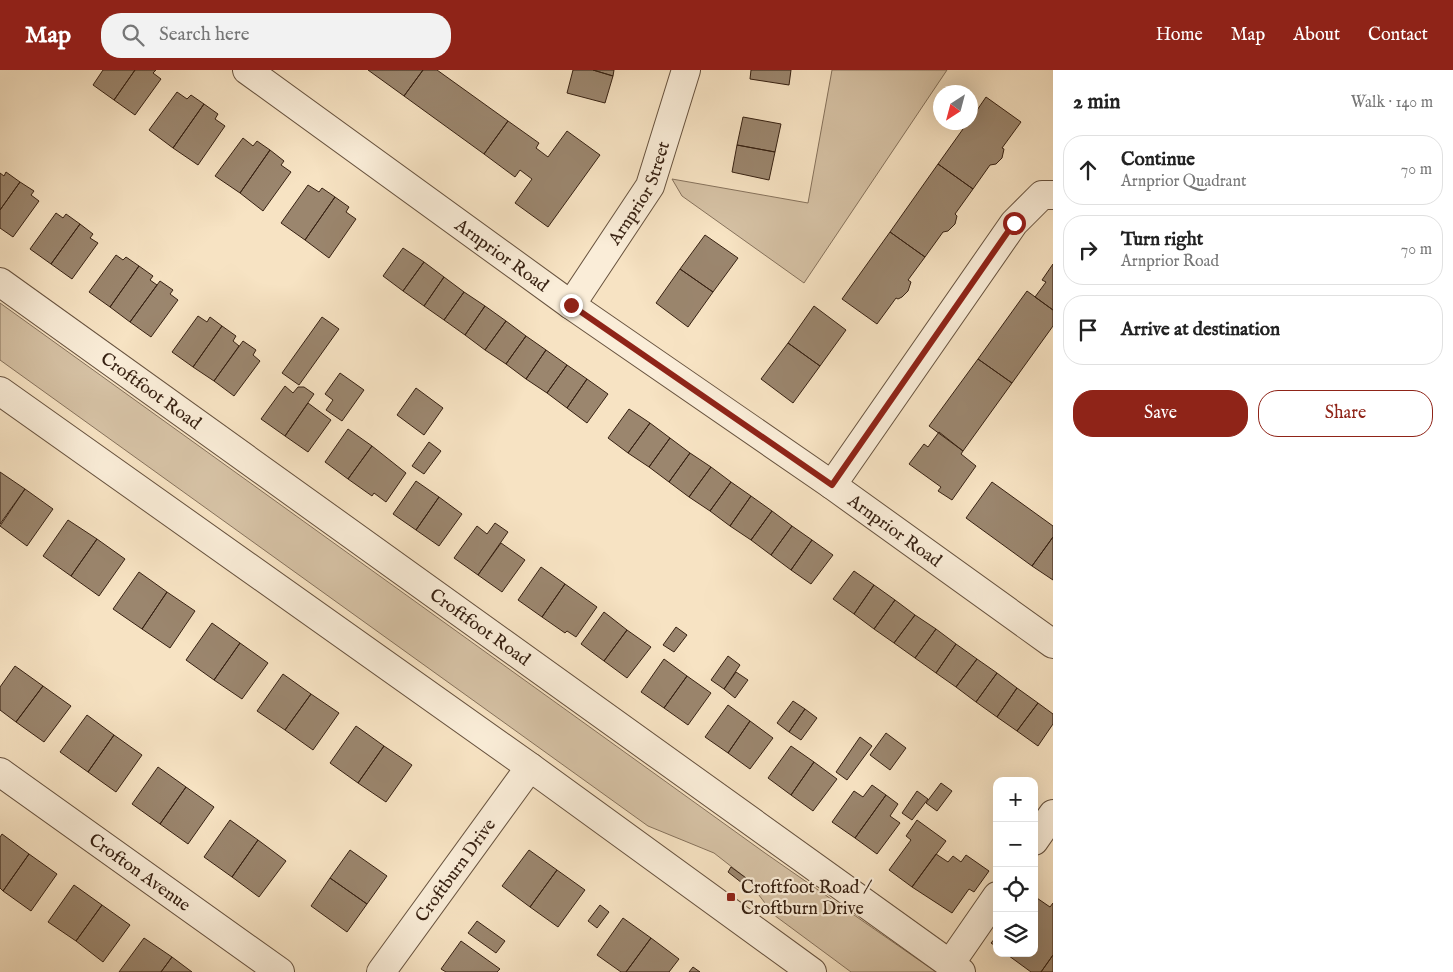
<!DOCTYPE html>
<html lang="en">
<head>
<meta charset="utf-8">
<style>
  :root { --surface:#fff; --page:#f2f2f2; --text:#222; --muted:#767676; --line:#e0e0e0; --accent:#8f2418 }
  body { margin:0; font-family:"IM FELL English",serif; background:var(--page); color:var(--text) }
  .controls { position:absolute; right:15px; bottom:15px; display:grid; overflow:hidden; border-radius:10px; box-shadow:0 5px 20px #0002 }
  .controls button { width:45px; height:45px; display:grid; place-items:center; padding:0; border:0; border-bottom:1px solid var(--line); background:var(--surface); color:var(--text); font:25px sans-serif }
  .compass { position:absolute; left:933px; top:15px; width:45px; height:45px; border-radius:50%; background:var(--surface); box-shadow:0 5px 20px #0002; rotate:216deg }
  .stop { position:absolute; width:15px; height:15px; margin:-11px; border:4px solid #8f2418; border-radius:50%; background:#fff }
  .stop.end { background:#8f2418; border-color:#fff; box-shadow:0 1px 5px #0008 }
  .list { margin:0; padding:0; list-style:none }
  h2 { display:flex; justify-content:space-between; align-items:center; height:65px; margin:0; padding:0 20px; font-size:21px }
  h2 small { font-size:16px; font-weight:400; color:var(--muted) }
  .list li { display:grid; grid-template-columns:32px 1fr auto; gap:15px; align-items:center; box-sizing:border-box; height:70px; margin:0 10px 10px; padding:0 10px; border:1px solid var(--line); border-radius:20px }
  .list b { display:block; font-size:19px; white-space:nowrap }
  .list p { margin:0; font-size:16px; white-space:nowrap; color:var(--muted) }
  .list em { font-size:16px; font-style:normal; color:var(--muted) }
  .actions { display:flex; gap:10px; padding:15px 20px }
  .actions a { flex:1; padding:11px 0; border:1px solid var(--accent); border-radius:20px; text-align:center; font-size:18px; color:var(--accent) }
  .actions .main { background:var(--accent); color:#fff }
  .icon { flex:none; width:28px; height:28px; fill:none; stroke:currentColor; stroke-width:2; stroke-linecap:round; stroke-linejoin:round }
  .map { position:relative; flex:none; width:1053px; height:902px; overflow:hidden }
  header { display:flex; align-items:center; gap:30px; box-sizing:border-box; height:70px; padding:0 25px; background:var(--accent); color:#fff }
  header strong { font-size:24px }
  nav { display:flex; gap:28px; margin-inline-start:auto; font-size:18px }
  .search { width:350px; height:45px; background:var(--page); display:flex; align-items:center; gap:12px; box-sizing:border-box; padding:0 18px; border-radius:20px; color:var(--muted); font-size:19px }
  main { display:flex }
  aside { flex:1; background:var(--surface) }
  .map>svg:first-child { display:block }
  .green { fill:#d6c2a5; stroke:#86725c }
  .building { fill:#9b866e; stroke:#372112 }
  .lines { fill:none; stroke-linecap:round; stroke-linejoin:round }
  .minor-casing { stroke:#67523e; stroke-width:30 }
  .minor { stroke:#faedd8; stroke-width:28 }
  .route { stroke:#8f2418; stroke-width:6 }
  .poi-dot { fill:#8f2418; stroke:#faedd8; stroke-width:2 }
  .labels { text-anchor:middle; stroke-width:4.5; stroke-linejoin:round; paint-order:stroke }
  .street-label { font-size:18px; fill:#372112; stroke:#faedd8 }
  .poi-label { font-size:18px; fill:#372112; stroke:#faedd8; text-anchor:start }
</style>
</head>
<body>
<header>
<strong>Map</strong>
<div class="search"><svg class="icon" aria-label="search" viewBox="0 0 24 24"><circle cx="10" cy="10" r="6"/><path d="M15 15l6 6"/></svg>Search here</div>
<nav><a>Home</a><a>Map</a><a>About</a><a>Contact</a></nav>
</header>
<main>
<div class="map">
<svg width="1053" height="902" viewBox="0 0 1053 902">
  <rect width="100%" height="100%" fill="#f7e3c3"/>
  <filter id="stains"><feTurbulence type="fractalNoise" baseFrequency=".004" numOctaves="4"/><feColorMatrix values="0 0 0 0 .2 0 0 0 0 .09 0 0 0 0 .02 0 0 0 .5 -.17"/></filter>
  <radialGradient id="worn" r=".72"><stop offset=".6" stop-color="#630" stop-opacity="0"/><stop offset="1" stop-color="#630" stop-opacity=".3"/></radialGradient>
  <path class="green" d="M832,0h115l-143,213 -122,-87 -10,-17 136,24z
    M0,233l765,550 171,119h-85l-77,-57 -28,-37 -32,-25 -66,-27 -648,-466z"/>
  <path class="building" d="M103,0h32l-21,30 -21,-15z
    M135,0h21l-3,3 8,6 -26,36 -21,-15z
    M368,0h55l-19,26z
    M423,0h14l71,51 -24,33 -80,-58z
    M573,0h20l20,6 -8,27 -38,-10z
    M593,0h21l-1,6z
    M751,0h40l-2,15 -39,-6z
    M177,22l10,7 4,-4 13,9 -31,44 -24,-18z
    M986,27l35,25 -19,26 2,1 -2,9 -6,6 -6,1 -17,24 -35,-25 30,-42h3v-3z
    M204,34l14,10 -3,5 10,7 -27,39 -25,-17z
    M743,47l38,7 -6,28 -38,-7z
    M508,51l31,22 -3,5 12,9 19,-26 33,24 -52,72 -33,-24 17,-24 -12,-9 -5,7 -31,-23z
    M243,68l10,8 4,-5 13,9 -30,43 -25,-17z
    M737,75l38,7 -6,28 -37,-8z
    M270,80l14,11 -3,4 10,7 -28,39 -23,-18z
    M938,94l35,25 -18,25 2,2 -2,8 -7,7 -5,1 -18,25 -35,-25z
    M6,102l14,10 -20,28v-37l4,3z
    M20,112l14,9 -3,4 8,6 -26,36 -13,-9v-18z
    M308,115l11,7 3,-4 13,9 -30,43 -24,-17z
    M335,127l14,10 -3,5 10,7 -27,39 -24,-18z
    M56,143l7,5 3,-4 14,10 -29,40 -21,-15z
    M80,154l13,10 -3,4 8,5 -26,36 -21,-15z
    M890,162l35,25 -17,23 3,2 -3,9 -6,6 -4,2 -2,-1 -19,26 -35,-25z
    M705,165l33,23 -25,34 -33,-23z
    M403,178l21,14 -21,29 -20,-15z
    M116,185l7,5 3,-3 13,9 -29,41 -21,-15z
    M424,192l20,15 -20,29 -21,-15z
    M1053,194v46l-18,-13 11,-15 -4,-2z
    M139,196l14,10 -3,4 7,5 -27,37 -20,-15z
    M680,199l33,23 -25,35 -32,-24z
    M444,207l20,15 -20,28 -20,-14z
    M160,211l13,9 -3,4 8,6 -27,37 -21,-15z
    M1027,221l26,19v16l-41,57 -34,-24z
    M464,222l21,14 -20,29 -21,-15z
    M485,236l21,15 -21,29 -20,-15z
    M814,236l32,24 -26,36 -32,-23z
    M198,246l9,6 3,-5 12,9 -29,41 -21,-15z
    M322,247l17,12 -40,56 -17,-12z
    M506,251l20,15 -20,28 -21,-14z
    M222,256l14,10 -3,5 6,5 -25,35 -21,-14z
    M526,266l20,14 -20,29 -20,-15z
    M243,271l13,9 -3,5 7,6 -26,35 -20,-15z
    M788,273l32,23 -27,37 -32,-24z
    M546,280l21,15 -20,28 -21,-14z
    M978,289l34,24 -49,68 -34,-25z
    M567,295l20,14 -20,29 -20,-15z
    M340,303l24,17 -22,31 -16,-11 7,-10 -8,-6z
    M587,309l21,15 -21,29 -20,-15z
    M285,316l8,7 5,-6h6l10,7 -29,42 -24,-17z
    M416,318l27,20 -19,27 -27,-20z
    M308,333l23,17 -23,32 -23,-16z
    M629,339l21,14 -22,30 -20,-15z
    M650,353l20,15 -21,29 -21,-14z
    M348,359l24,17 -24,33 -23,-17z
    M939,362l24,19 -2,3 15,12 -24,34 -14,-9 3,-4 -32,-23 15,-20 4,3z
    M670,368l20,15 -21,29 -20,-15z
    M429,372l12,9 -17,23 -12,-8z
    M372,376l34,27 -20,29 -12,-9 -2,3 -24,-17z
    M690,383l21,14 -22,30 -20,-15z
    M711,397l20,15 -21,29 -21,-14z
    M0,402l25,17 -25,35z
    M416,411l23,16 -23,33 -23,-16z
    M731,412l20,14 -21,30 -20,-15z
    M992,412l61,44v11l-21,29 -66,-48z
    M25,419l28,20 -26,37 -27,-20z
    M751,426l21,15 -21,29 -21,-14z
    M439,427l23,17 -23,32 -23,-16z
    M772,441l20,15 -21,29 -20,-15z
    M68,450l29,19 -26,37 -28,-20z
    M495,453l13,9 -30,43 -24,-17 23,-32 10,8z
    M792,456l20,14 -21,30 -20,-15z
    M1053,467v43l-21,-14z
    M97,469l28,20 -26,37 -28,-20z
    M812,470l21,15 -22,29 -20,-14z
    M501,473l24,17 -23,32 -24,-17z
    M541,497l24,17 -23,33 -24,-17z
    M854,501l20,14 -20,29 -21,-15z
    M139,502l28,20 -25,37 -29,-20z
    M565,514l32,23 -21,30 -9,-6 -2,2 -23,-16z
    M874,515l21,15 -21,29 -20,-15z
    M167,522l28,19 -25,37 -28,-19z
    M895,530l20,15 -21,28 -20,-14z
    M604,542l23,18 -23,31 -23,-17z
    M915,545l21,14 -21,29 -21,-15z
    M212,553l28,20 -26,37 -28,-20z
    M676,557l11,8 -13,17 -11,-7z
    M936,559l20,15 -20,29 -21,-15z
    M627,560l24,17 -24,31 -23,-17z
    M240,573l28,20 -26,36 -28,-19z
    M956,574l21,15 -21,28 -20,-14z
    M728,586l12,9 -16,24 -13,-9z
    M664,589l23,17 -23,32 -23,-16z
    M977,589l20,14 -21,29 -20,-15z
    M15,596l28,20 -27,36 -16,-12v-23z
    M736,602l12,8 -13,18 -11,-9z
    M997,603l20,15 -20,29 -21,-15z
    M283,604l28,20 -26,36 -28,-19z
    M687,606l24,17 -23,32 -24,-17z
    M43,616l28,20 -27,36 -28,-20z
    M1017,618l21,15 -21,28 -20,-14z
    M311,624l28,19 -26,37 -28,-20z
    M793,631l12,8 -16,23 -12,-9z
    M1038,633l15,11v10l-15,22 -21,-15z
    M728,635l22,16 -22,32 -23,-16z
    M805,639l12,9 -16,22 -12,-8z
    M87,645l27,20 -26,37 -28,-20z
    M750,651l23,17 -23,31 -22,-16z
    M356,656l28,20 -26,37 -28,-20z
    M886,663l20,15 -16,22 -20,-15z
    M114,665l28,20 -26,37 -28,-20z
    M860,667l12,9 -25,34 -11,-8z
    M384,676l28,19 -26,37 -28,-19z
    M791,676l23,16 -23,33 -23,-17z
    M814,692l23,17 -24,32 -22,-16z
    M158,697l28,20 -26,37 -28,-20z
    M941,713l11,8 -15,20 -11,-8z
    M872,715l14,10 -31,43 -23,-16 22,-31 9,6z
    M186,717l28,20 -26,37 -28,-20z
    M917,721l11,8 -16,21 -10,-7z
    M886,725l12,9 -8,12 10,7 -23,31 -22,-16z
    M230,750l28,20 -26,37 -28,-20z
    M917,750l29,21 -34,46 -23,-17 22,-30 -5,-4z
    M2,764l27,20 -26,37 -3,-3v-51z
    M258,770l28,21 -27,36 -27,-20z
    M350,780l37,26 -20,28 -37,-26z
    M529,780l28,20 -27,37 -28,-21z
    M29,784l28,20 -26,37 -28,-20z
    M936,784l12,8 5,-6 8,6 5,-7 23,16 -15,21 -5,-3 -17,24 -40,-26z
    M731,797l15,11 -4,5 -14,-11z
    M557,800l28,20 -27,37 -28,-20z
    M330,808l37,26 -20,28 -36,-26z
    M74,815l28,20 -26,36 -28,-19z
    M1034,826l16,11 3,-4v52l-12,17h-10l-26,-19h29z
    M102,835l28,20 -27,37 -27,-21z
    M600,835l9,7 -12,16 -9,-7z
    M623,848l28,20 -25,34h-5l-24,-17z
    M477,851l28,20 -9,12 -28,-20z
    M997,866v11l-6,-4z
    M144,868l28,19 -11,15h-42z
    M651,868l28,21 -10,13h-43z
    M461,871l39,28 -3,3h-51l-5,-3z
    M1053,885v17h-12z
    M172,887l20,15h-31z
    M693,897l7,5h-11z"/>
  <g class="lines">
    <defs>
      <g id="minor">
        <path id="s1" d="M247,0l324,235 261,180 221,159"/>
        <path id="s2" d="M0,212l961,690"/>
        <path id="s3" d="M571,235l79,-119 36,-116"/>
        <path d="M0,321l530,376 282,205"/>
        <path d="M832,415l182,-262 28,-28h11"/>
        <path id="s4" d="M0,702l280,200"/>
        <path d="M1034,771l19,-27"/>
        <path d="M950,894l47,-68"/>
        <path id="s5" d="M381,902l149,-205"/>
      </g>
    </defs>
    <use href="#minor" class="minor-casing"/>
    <use href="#minor" class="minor"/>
  </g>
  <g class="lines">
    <path class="route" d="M571,235l261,180 182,-262"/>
  </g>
  <rect class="poi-dot" x="726" y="822" width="10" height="10" rx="2.5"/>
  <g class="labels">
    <g class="street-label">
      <text dy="6" stroke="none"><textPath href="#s3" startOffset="132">Arnprior Street</textPath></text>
      <text dy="6" stroke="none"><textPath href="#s1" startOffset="315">Arnprior Road</textPath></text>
      <text dy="6" stroke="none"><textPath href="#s2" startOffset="186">Croftfoot Road</textPath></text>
      <text dy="6" stroke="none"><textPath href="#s1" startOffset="795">Arnprior Road</textPath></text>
      <text dy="6" stroke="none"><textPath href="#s2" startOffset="591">Croftfoot Road</textPath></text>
      <text dy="6" stroke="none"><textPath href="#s5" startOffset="126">Croftburn Drive</textPath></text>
      <text dy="6" stroke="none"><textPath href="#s4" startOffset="172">Crofton Avenue</textPath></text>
    </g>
    <g class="poi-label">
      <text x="741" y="823">Croftfoot Road /<tspan x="741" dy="21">Croftburn Drive</tspan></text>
    </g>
  </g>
  <rect width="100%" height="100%" filter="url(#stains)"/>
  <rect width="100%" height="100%" fill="url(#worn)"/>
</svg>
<div class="controls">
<button>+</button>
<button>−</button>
<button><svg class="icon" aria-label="locate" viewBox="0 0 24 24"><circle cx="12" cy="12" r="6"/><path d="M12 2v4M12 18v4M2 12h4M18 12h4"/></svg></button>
<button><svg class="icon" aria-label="layers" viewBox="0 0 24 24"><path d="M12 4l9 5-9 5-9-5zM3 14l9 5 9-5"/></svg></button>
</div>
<svg class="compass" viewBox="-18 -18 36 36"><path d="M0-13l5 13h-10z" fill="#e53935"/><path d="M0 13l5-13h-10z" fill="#767676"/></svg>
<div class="stop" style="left:1014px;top:153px"></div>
<div class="stop end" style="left:571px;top:235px"></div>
</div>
<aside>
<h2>2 min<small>Walk · 140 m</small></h2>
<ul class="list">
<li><svg class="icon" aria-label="ahead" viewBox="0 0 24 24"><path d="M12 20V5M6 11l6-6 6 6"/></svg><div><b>Continue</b><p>Arnprior Quadrant</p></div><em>70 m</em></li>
<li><svg class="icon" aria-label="right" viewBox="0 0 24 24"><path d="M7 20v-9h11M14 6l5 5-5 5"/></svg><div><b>Turn right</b><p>Arnprior Road</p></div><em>70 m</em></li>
<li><svg class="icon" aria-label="arrive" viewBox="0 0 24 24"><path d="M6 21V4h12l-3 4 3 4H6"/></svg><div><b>Arrive at destination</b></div></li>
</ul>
<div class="actions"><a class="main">Save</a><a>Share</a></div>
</aside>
</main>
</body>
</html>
